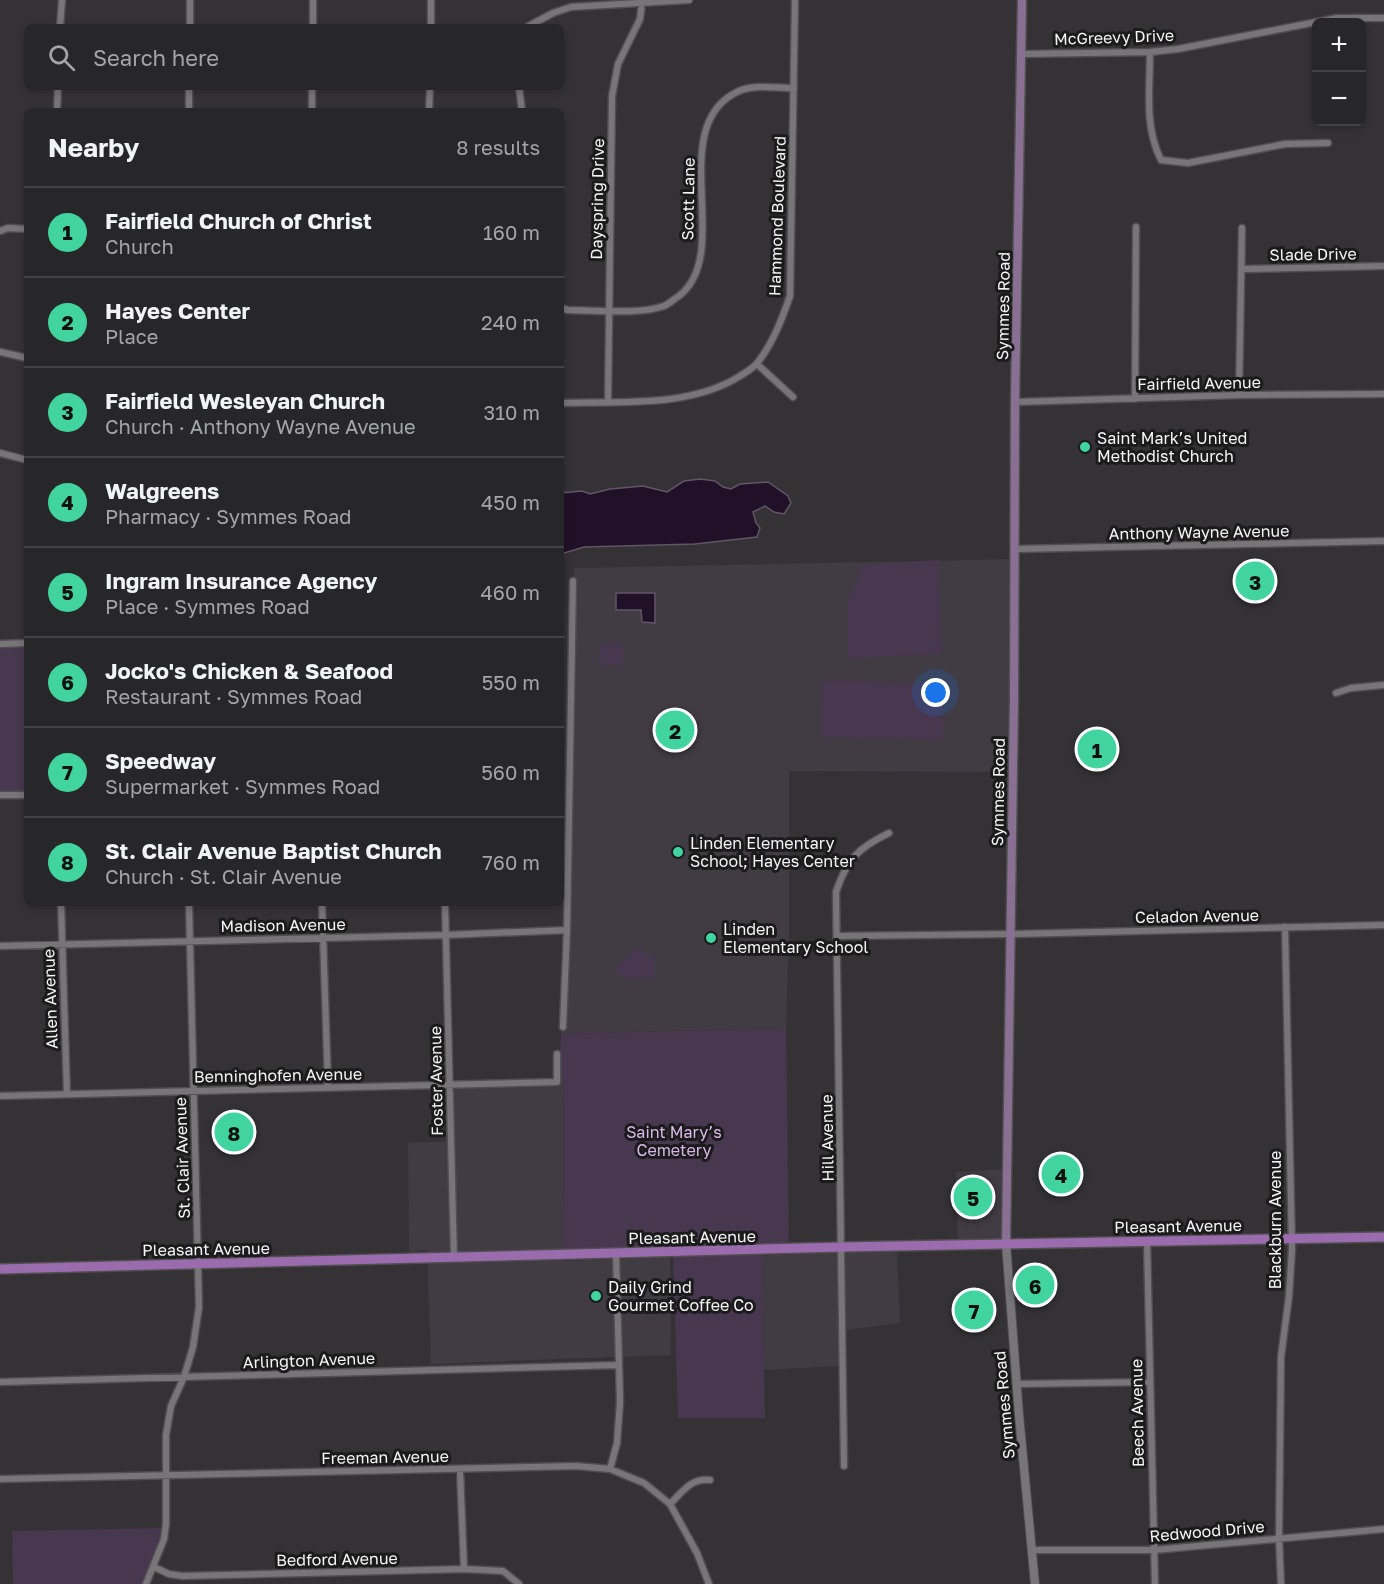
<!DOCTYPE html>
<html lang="en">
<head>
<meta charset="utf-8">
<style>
  :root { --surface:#272628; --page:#2f2e30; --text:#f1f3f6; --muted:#a4a5a8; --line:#434345; --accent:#41d4a1 }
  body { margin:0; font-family:"Golos Text",sans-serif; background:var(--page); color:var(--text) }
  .controls { position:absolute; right:18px; top:18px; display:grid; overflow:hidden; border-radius:9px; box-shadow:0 3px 9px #0003 }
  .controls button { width:54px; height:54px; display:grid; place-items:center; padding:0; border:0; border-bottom:2px solid var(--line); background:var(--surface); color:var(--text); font:30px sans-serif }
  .you { position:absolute; left:936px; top:693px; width:21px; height:21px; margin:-15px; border:4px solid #fff; border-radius:50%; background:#1a73e8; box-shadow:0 0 0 9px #1a73e833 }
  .badge { display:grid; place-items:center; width:39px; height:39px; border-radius:50%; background:var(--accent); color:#111; font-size:20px; font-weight:700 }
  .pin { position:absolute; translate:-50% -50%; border:3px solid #fff; box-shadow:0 2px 6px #0006 }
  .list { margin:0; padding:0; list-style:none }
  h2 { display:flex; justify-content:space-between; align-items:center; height:78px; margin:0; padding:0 24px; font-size:26px }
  h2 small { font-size:20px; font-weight:400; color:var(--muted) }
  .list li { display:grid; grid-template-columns:39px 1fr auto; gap:18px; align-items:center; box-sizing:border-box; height:90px; padding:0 24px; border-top:2px solid var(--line) }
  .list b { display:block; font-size:22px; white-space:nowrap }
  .list p { margin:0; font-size:20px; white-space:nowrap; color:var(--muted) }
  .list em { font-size:20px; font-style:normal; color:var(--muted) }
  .icon { flex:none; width:33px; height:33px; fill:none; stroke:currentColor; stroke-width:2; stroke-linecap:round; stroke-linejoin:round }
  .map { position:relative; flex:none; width:1384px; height:1584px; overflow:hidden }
  .search { position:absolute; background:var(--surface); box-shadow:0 3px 9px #0003; left:24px; top:24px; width:540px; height:66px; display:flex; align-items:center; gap:15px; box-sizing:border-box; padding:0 21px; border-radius:9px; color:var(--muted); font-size:22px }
  .panel { position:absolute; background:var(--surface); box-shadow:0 3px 9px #0003; left:24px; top:108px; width:540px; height:798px; border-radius:9px }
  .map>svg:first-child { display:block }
  .built { fill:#413b43 }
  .green { fill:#48384f }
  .water { fill:#211128; stroke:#615566; stroke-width:1.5 }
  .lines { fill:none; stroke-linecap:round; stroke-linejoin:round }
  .minor-casing { stroke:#504e51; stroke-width:9 }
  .tertiary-casing { stroke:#504e51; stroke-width:10 }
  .secondary-casing { stroke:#504e51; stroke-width:11 }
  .primary-casing { stroke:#504e51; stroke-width:12 }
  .minor { stroke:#777578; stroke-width:6 }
  .tertiary { stroke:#777578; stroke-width:8 }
  .secondary { stroke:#897092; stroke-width:8 }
  .primary { stroke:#9a6bad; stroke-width:9 }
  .poi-dot { fill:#41d4a1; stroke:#1b1b1c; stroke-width:2 }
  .labels { text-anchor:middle; stroke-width:6; stroke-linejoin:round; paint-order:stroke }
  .street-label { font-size:16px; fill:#f5f4f6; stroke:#1b1b1c }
  .poi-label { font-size:16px; fill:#f5f4f6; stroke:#1b1b1c; text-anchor:start }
  .park-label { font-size:16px; fill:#dab7ea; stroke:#1b1b1c }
</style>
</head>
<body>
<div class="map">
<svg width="1384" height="1584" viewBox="0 0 1384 1584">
  <rect width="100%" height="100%" fill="#343235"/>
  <path class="built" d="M1015,559l-2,213 -224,-1v166l-3,91 -225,6 6,-104 6,-349 2,-13z
    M564,1083l-1,178 107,-4 1,98 -240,9 -4,-114 -18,2 -1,-109 45,-2 -2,-53z
    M1007,1169l-1,74 -48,2 -2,-73z
    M897,1251l3,72 -62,8 1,35 -75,4 -2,-115z"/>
  <path class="green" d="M938,560l4,93 -94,6 -1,-56 16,-38z
    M27,643v152h-27v-151z
    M622,643v22h-22v-21z
    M822,681l122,3 -2,56 -121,-3z
    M635,950h8l1,6h10v23l-32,-1 -7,-10z
    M786,1028l3,221 -27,1 3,168h-87l-5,-166 -110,3 1,-171 -5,-3 2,-47z
    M166,1528l-20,56h-133l-1,-53z"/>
  <path class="water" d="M700,479l15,2 8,6 8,2 9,-5 28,-2 20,14 3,7 -7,11 -10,-2 -9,-6 -12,6 3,11 4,5 -3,9 -62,7 -111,3 -23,7v-61l21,-2 8,3 20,-5 33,-3 24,6 17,-11z
    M616,593h39v30l-13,-1 -1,-12h-25z"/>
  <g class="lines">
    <defs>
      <path id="minor" d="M60,27l2,-27
        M190,27v-27
        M313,27v-27
        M431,27v-27
        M527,27l26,-14 18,-6 118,-7
        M1150,52c0,37 -6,74 11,108l27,3 97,-19 43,-1
        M1022,54l128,-2 28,-3 159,-31h47
        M519,87l3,24
        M57,111l1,-24
        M189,111v-24
        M312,111v-24
        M429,111l1,-24
        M0,231l8,-3 19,1
        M1243,269l141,-3
        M561,308l7,2c28,0 69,5 96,-4 5,-2 10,-7 15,-10 56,-43 -16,-171 60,-205 16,-7 38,-3 55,-3
        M0,352l27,6
        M757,364l36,33
        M1239,395l3,-167
        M1135,399l1,-172
        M608,401l4,-305 6,-32 22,-45 2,-16
        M1015,402l224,-7 145,-1
        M561,403c59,-2 128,5 179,-27 6,-4 14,-8 18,-14 15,-19 24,-43 32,-66l5,-296
        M0,453l27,7
        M1015,549l369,-8
        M0,644l27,-1
        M1336,693l15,-5 33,-3
        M0,795h27
        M61,903l6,191
        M322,903l6,184
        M445,903l9,355
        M837,936l174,-2 373,-9
        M0,946l446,-11 121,-5
        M563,1027l4,-97 6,-349
        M0,1096l557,-14v-28
        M1147,1242l8,342
        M0,1382l618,-17
        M1017,1384l133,-2
        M844,1466l-8,-574c11,-33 22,-44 53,-59
        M460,1469l4,100
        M610,1469l7,-26 3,-41 -4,-149
        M0,1479l576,-13 34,3 34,14 26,21 27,49 12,31
        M670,1504c13,-13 21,-26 40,-24
        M1032,1550h122l230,-21
        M154,1567l15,7 13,2 282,-7 39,2 16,13
        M146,1584l18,-45 2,-15v-89l5,-29 13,-29 9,-30 6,-40 -10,-404
        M1281,1584l-2,-46 2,-181 8,-61 3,-47 -7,-322"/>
      <path id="tertiary" d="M1006,1243l13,172 16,169"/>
      <path id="secondary" d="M1006,1243l8,-544 1,-297 7,-402"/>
      <path id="primary" d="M0,1269l842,-22 542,-10"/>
    </defs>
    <use href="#minor" class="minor-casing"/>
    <use href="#tertiary" class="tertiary-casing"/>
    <use href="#secondary" class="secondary-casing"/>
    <use href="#primary" class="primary-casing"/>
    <use href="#minor" class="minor"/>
    <use href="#tertiary" class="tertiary"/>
    <use href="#secondary" class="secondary"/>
    <use href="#primary" class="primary"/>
  </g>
  <g class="poi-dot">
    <circle cx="1085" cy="447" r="6"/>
    <circle cx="678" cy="852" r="6"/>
    <circle cx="711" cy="938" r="6"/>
    <circle cx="596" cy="1296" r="6"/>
  </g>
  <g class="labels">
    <g class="street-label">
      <text transform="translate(1114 37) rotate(-2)" y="6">McGreevy Drive</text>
      <text transform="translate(597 199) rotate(-89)" y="6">Dayspring Drive</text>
      <text transform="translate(688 199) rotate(-89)" y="6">Scott Lane</text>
      <text transform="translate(777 216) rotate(-88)" y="6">Hammond Boulevard</text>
      <text transform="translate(1313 254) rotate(-1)" y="6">Slade Drive</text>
      <text transform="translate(1003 306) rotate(-89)" y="6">Symmes Road</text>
      <text transform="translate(1199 383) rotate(-1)" y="6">Fairfield Avenue</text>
      <text transform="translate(1199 532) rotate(-1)" y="6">Anthony Wayne Avenue</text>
      <text transform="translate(998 792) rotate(-89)" y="6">Symmes Road</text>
      <text transform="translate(1197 916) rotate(-1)" y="6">Celadon Avenue</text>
      <text transform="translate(283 925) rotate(-1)" y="6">Madison Avenue</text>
      <text transform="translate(50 999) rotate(-92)" y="6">Allen Avenue</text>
      <text transform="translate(278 1075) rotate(-1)" y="6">Benninghofen Avenue</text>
      <text transform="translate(436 1081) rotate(-91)" y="6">Foster Avenue</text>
      <text transform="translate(827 1138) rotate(-91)" y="6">Hill Avenue</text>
      <text transform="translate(182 1158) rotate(-92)" y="6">St. Clair Avenue</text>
      <text transform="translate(1275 1220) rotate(-90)" y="6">Blackburn Avenue</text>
      <text transform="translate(1178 1226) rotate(-1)" y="6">Pleasant Avenue</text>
      <text transform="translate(692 1237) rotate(-1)" y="6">Pleasant Avenue</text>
      <text transform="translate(206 1249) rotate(-1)" y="6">Pleasant Avenue</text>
      <text transform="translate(309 1360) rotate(-2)" y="6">Arlington Avenue</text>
      <text transform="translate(1004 1405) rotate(-95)" y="6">Symmes Road</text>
      <text transform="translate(1137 1413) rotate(-91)" y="6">Beech Avenue</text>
      <text transform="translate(385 1457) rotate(-1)" y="6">Freeman Avenue</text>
      <text transform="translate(1207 1531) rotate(-5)" y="6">Redwood Drive</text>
      <text transform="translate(337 1559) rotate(-1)" y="6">Bedford Avenue</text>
    </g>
    <g class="poi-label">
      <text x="1097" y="444">Saint Mark’s United<tspan x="1097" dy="18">Methodist Church</tspan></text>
      <text x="690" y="849">Linden Elementary<tspan x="690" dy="18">School; Hayes Center</tspan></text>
      <text x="723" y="935">Linden<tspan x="723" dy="18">Elementary School</tspan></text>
      <text x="608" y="1293">Daily Grind<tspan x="608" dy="18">Gourmet Coffee Co</tspan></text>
    </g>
    <g class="park-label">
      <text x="674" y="1138">Saint Mary’s<tspan x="674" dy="18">Cemetery</tspan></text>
    </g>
  </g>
</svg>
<div class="controls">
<button>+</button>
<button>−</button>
</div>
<div class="you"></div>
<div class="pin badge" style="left:1097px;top:749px">1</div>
<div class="pin badge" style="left:675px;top:730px">2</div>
<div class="pin badge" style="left:1255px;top:581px">3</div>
<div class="pin badge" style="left:1061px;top:1174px">4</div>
<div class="pin badge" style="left:973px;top:1197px">5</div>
<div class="pin badge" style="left:1035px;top:1285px">6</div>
<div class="pin badge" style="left:974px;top:1310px">7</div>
<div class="pin badge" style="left:234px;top:1132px">8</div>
<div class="search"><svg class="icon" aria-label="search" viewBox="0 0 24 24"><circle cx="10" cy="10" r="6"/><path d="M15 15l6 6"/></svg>Search here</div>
<section class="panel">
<h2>Nearby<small>8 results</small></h2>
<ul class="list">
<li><span class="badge">1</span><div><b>Fairfield Church of Christ</b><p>Church</p></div><em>160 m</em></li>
<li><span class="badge">2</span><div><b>Hayes Center</b><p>Place</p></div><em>240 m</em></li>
<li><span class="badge">3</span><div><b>Fairfield Wesleyan Church</b><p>Church · Anthony Wayne Avenue</p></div><em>310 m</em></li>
<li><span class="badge">4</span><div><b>Walgreens</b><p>Pharmacy · Symmes Road</p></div><em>450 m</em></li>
<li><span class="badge">5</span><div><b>Ingram Insurance Agency</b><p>Place · Symmes Road</p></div><em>460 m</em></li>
<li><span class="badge">6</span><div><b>Jocko's Chicken &amp; Seafood</b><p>Restaurant · Symmes Road</p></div><em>550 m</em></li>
<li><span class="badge">7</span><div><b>Speedway</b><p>Supermarket · Symmes Road</p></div><em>560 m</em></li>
<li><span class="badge">8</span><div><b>St. Clair Avenue Baptist Church</b><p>Church · St. Clair Avenue</p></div><em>760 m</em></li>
</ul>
</section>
</div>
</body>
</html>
